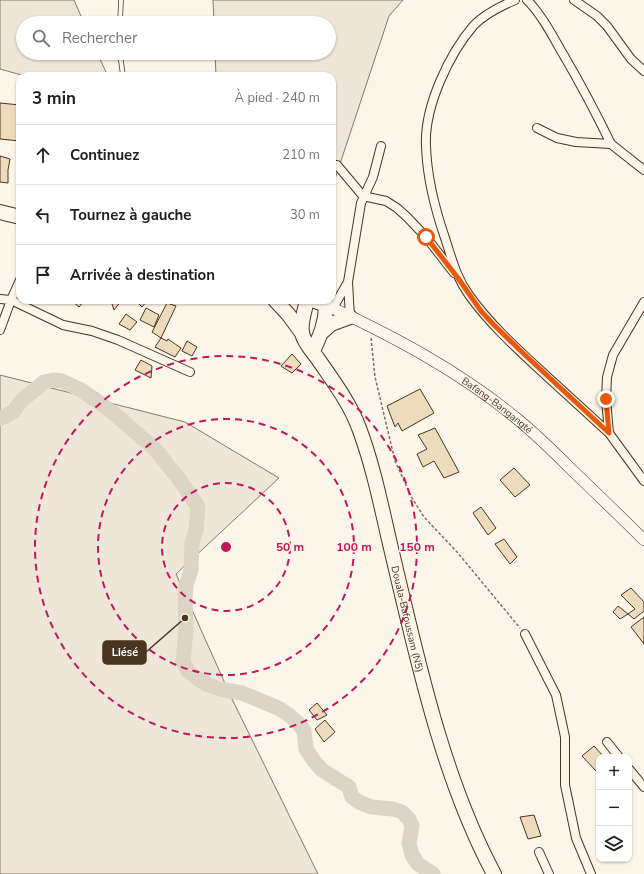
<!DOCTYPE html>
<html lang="fr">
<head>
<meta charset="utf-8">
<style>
  :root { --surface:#fff; --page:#f6f6f6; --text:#202124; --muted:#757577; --line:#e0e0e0 }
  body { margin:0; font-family:"Nunito Sans",sans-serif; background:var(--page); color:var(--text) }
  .controls { position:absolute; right:12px; bottom:12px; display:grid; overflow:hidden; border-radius:8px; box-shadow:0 1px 3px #0004 }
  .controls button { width:36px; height:36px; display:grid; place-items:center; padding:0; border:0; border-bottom:1px solid var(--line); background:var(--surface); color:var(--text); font:20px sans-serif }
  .stop { position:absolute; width:12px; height:12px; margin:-9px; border:3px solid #ea580c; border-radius:50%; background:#fff }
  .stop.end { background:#ea580c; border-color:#fff; box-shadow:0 1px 4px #0008 }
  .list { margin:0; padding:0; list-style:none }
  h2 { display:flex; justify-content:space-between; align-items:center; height:52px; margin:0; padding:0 16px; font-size:17px }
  h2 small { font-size:13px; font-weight:400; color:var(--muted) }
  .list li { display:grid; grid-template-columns:26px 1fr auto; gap:12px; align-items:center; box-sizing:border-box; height:60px; padding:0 16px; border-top:1px solid var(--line) }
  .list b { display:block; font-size:15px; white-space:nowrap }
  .list em { font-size:13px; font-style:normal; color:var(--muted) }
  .icon { flex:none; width:22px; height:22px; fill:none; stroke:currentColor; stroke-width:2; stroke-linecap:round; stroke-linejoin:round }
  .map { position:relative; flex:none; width:644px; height:874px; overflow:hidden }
  .search { position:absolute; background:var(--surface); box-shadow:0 1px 3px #0004; left:16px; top:16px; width:320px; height:44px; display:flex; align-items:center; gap:10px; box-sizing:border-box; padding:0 14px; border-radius:22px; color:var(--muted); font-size:15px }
  .panel { position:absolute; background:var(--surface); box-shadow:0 1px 3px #0004; left:16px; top:72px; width:320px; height:232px; border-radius:12px }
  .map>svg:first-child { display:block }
  .green { fill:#ede6d9; stroke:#887966 }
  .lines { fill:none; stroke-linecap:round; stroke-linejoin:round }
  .river { stroke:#dcd4c6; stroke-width:15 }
  .building { fill:#ecdcbc; stroke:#4a3520 }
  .lane-casing { stroke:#4a3520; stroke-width:5.5 }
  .street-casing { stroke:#4a3520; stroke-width:10 }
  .secondary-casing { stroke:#4a3520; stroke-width:12 }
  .highway-casing { stroke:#4a3520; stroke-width:16 }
  .path { stroke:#7f6f5c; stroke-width:1.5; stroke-dasharray:3 2; stroke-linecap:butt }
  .lane { stroke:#fbf6e9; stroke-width:4 }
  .street { stroke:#fbf6e9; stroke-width:8 }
  .secondary { stroke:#fbf6e9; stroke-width:11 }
  .highway { stroke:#fbf6e9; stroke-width:14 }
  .route { stroke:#ea580c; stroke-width:5 }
  .ring { fill:none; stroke:#c2185b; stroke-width:2; stroke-dasharray:7 5 }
  .labels { text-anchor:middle; stroke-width:3; stroke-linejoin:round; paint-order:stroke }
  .street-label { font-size:10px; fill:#4a3520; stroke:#fbf6e9 }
  .centre { fill:#c2185b; stroke:#fbf6e9; stroke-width:2 }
  .ring-label { font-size:12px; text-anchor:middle; font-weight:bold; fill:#c2185b; stroke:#fbf6e9; stroke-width:3; stroke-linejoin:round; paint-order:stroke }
  .leader { fill:none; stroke:#4a3520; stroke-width:1.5 }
  .callout-dot { fill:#4a3520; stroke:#fbf6e9; stroke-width:1.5 }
  .callout { fill:#4a3520; stroke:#4a3520; stroke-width:1.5 }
  .callout-label { font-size:11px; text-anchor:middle; font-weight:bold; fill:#fff }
</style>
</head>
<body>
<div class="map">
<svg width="644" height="874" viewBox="0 0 644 874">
  <rect width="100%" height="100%" fill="#fbf6e9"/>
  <path class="green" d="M0,0h74l10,23h-61v30h74l11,23h-83l-25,-7z
    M213,0h190l-14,16 -57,172v-112h-116l-1,-23h114v-30h-115z
    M0,375l185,47 94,56 -103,96 56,125 86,175h-318z"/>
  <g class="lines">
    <path class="river" d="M0,418l4,-1 10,-6 7,-10 23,-19 9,-2 9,1 19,9 22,15 15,12 37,32 24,30 19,28 -2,23 -4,12 -1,28 -5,15 -1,13 1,31 -3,33 5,9 10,8 10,6 12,4 22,4 36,15 11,7 9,8 6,8 2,18 8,12 8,9 27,17 3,10 7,5 12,5 22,2 9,3 7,7 3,7 -3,17 3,12 6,9 15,10"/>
  </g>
  <path class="building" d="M162,17l4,1 5,5h-19l3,-4z
    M0,103l20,2v36l-20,-2z
    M0,156l10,3 -2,11v13l-8,-1z
    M71,300h14l-6,7z
    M112,300h10l-8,10 -3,-9z
    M135,300h13l-6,7z
    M167,303l9,3 -15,32 -9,-6z
    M146,308l13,7 -5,12 -14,-7z
    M126,314l11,8 -7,8 -11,-6z
    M161,338l6,3 1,-2 13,9 -6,9 -20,-10z
    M187,341l10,6 -5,9 -10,-5z
    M292,354l9,10 -9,9 -11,-7z
    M141,360l11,6 -1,12 -16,-8z
    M420,389l14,24 -32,18 -4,-8 -3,4 -8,-21z
    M435,428l24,44 -15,6 -10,-17 -11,6 -6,-13 10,-5 -9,-14z
    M514,468l16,17 -15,12 -15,-17z
    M481,507l15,21 -8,7 -15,-22z
    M504,539l13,18 -7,7 -15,-20z
    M631,588l13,14v9l-10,8 -6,-5 7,-5 -14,-14z
    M618,606l10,8 -8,5 -7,-7z
    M644,617v27l-13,-17z
    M317,703l10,12 -10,5 -8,-10z
    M325,720l10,12 -11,10 -9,-13z
    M594,746l10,11h-5v11l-3,3 -14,-15z
    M534,815l7,21 -13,3 -8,-22z"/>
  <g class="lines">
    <defs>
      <path id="lane" d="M120,23l1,-23
        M120,53l3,23"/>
      <path id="street" d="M515,0c-14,6 -30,14 -41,25 -25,29 -50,82 -48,121 1,31 9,63 19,92 7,21 11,39 24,57 20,28 46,52 71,75 23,21 46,42 69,63
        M527,0c15,15 25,35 36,54 17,29 33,59 48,90
        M574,0l23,16 10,10 24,33 13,12
        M537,128l20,10 19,4 35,2 33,26
        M332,168l3,-3h2l26,31 23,5 11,7 10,9 19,20 28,36
        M348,282l2,35
        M0,299l11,1 52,25 29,6 26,9 72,32
        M644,302l-31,53 -6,22 -1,22 3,34 35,48
        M333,308l15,-26 13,-79 12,-26 8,-31
        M0,330l11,-30 9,-20
        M525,634l31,61 9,42v48l11,53 15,36
        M607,742l12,15
        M629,769l15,18
        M539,852l10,22"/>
      <g id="secondary">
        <path id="s1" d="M326,305c67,31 133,66 190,113 20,16 38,34 56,52 24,23 48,46 72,70"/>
      </g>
      <g id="highway">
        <path d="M0,212l20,5"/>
        <path d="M275,300l13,14 14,19"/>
        <path id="s2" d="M307,300c-2,10 -7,23 -5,33 2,10 11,19 16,26 15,22 32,44 41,69 14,37 22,77 31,116 26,109 51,231 104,330"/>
        <path d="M312,300l14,5c0,18 -6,31 -13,46"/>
        <path d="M322,332l9,-8 19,-7"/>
      </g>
    </defs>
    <use href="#lane" class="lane-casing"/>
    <use href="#street" class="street-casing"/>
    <use href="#secondary" class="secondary-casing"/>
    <use href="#highway" class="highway-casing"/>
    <path class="path" d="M371,338l4,39 20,84 17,37 12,19 33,35 63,76"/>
    <use href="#lane" class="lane"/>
    <use href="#street" class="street"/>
    <use href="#secondary" class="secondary"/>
    <use href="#highway" class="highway"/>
  </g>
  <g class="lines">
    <path class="route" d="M426,237l32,41 23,33 13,14 30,29 85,79 -3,-34"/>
  </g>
  <g class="ring">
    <circle cx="226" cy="547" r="64"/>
    <circle cx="226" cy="547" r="128"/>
    <circle cx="226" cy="547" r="191"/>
  </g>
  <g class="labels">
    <g class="street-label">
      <text dy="4" stroke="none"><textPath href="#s1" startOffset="199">Bafang-Bangangté</textPath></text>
      <text dy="4" stroke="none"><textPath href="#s2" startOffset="342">Douala-Bafoussam (N5)</textPath></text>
    </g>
  </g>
  <circle cx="226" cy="547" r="6" class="centre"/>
  <g class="ring-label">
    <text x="290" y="551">50 m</text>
    <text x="354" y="551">100 m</text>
    <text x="417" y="551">150 m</text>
  </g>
  <path class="leader" d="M185 618L146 652"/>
  <circle class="callout-dot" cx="185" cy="618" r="4"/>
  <rect class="callout" x="103" y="641" width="43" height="23" rx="4"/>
  <g class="callout-label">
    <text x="125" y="656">Liésé</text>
  </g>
</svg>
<div class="controls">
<button>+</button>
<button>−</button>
<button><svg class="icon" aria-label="layers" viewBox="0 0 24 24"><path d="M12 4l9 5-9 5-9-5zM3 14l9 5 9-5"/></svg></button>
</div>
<div class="stop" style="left:426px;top:237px"></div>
<div class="stop end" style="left:606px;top:399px"></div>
<div class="search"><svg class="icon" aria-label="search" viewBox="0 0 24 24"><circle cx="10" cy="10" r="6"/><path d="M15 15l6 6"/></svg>Rechercher</div>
<section class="panel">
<h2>3 min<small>À pied · 240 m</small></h2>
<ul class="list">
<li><svg class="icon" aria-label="ahead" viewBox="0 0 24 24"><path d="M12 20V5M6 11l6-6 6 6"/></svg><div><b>Continuez</b></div><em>210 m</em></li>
<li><svg class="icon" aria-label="left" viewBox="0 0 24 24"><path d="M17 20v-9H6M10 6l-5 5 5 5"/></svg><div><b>Tournez à gauche</b></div><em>30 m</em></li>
<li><svg class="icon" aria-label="arrive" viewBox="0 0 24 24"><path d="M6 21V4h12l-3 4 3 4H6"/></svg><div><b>Arrivée à destination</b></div></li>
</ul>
</section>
</div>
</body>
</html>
